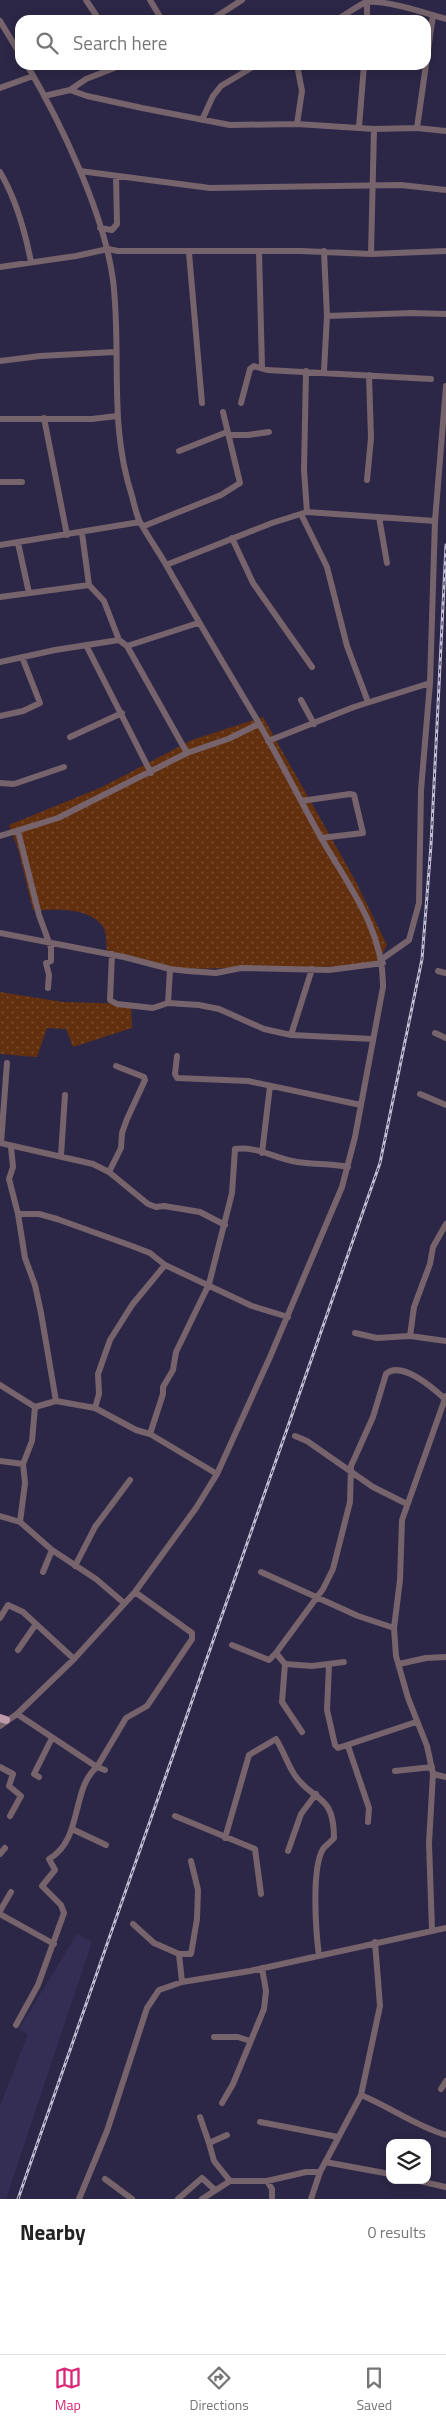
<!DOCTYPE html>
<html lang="en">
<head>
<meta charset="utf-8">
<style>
  :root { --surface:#fff; --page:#f6f6f6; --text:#222; --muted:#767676; --line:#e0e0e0; --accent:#db2777 }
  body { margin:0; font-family:"Titillium Web",sans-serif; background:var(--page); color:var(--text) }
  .controls { position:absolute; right:15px; bottom:15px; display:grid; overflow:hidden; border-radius:10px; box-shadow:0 2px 12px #0003 }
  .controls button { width:45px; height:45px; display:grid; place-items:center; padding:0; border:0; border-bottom:1px solid var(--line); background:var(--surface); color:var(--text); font:25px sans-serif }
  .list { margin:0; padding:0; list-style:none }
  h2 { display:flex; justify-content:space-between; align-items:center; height:65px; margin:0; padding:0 20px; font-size:21px }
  h2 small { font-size:16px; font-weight:400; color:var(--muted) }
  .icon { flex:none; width:28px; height:28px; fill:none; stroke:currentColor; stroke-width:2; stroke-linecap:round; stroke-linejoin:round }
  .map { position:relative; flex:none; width:446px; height:2199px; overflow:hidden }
  .search { position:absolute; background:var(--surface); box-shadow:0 2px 12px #0003; left:15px; right:15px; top:15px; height:55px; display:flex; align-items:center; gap:12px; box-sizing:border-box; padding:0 18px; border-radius:15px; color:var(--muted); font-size:19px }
  .sheet { height:155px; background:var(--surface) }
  nav { display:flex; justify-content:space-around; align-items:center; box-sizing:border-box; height:70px; border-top:1px solid var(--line); background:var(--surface); font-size:14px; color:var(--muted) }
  nav a { display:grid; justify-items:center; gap:2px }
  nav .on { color:var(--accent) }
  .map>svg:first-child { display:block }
  .built { fill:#352e54 }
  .grass { fill:url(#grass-dots) }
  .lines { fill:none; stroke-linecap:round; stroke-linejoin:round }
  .minor { stroke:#76636b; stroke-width:6 }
  .major { stroke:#be99a9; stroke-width:8 }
  .rail-casing { stroke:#c1bed4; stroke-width:3 }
  .rail { stroke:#2d2747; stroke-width:1; stroke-dasharray:4; stroke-linecap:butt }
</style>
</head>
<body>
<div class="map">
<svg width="446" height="2199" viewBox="0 0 446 2199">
  <defs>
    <pattern id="grass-dots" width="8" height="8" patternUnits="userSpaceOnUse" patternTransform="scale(1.25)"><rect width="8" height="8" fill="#62300e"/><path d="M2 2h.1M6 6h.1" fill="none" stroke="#784d31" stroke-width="1.8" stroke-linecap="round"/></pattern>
  </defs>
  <rect width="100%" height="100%" fill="#2d2747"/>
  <path class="built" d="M77,1934l15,8 -86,257h-6v-93l28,-72 -9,-5z"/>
  <path class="grass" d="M263,717l92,163 32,65 -11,21 -200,3 -69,-18c-1,-7 0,-18 -4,-24 -14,-21 -48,-17 -70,-17l-15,-61 -9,-24 93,-38 90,-47z
    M0,992l63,10 68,2 1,24 -59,19 -7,-18 -19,-1 -10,29 -37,-3z"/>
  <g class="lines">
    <path class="minor" d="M86,0l10,15
      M150,0l12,20
      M367,1v19
      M211,20l31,-20
      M336,20c10,-5 21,-14 30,-18 21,-2 60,11 80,17
      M0,21l20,33
      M0,88l33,-12
      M70,90l17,6 55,12 88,17 67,-1 77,5 43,-1 29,3
      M44,96l26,-6 16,-11 36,-14
      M202,120l11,-24 8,-10 35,-21
      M297,124l5,-33 -5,-26
      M359,127l5,-62
      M417,128l16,-113
      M80,171l130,17 191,-3 45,5
      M0,172c16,27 25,59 31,90
      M100,228l12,2 5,-6 -1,-48
      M259,251l3,116
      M324,251l3,65 -3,55
      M189,253l13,150
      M371,254l3,-125
      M0,267l76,-11 32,-7 10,2h183l70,3 75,-3
      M327,316l85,-3 34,1
      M0,361l40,-5 75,-4
      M306,371l-2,99 3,42
      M241,403l9,-34 4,-3 13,4 164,9
      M44,418l23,117
      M0,419h92l25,-3
      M229,435h19l21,-3
      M179,451l48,-19
      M367,480l4,-42 -2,-63
      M0,482h22
      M301,514l26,53 20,79 21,56
      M379,517l8,46
      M144,526l77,-31 19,-12 -17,-71
      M82,533l7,52 15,16 15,39 8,6 60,107
      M232,538l21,45 59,84
      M18,543l11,50
      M0,545l140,-23
      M166,565l106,-42 35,-11 128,9
      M0,597l89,-12
      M127,646l71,-23
      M87,647l64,126
      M0,662l55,-12 64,-10
      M301,700l13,24
      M0,716l23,-5 17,-8 -18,-46
      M70,737l52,-24
      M268,741l86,-34 76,-24
      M0,783l14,1 50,-17
      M301,801l49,-7 4,1 9,38 -42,5
      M18,831l21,84 12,33v13l-5,2 3,12 -1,13
      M0,836l58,-18 129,-65 41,-14 31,-15
      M0,933l124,24 46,12 18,2 28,2 25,-5 88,2 54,-7
      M112,954l-2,46 7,4 36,4 15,-5 31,2 20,4 45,20 27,6 82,4
      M382,959l27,-19 10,-37 2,-113 9,-107 5,-162 11,-135
      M438,971l8,2
      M168,1003l2,-34
      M435,1033l11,5
      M291,1035l21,-66
      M177,1056l-2,18 2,4 71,3 113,24
      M420,1094l26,11
      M0,1143l93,21 16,8 39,32 8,3 8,-1 36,6 25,13
      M1,1143l6,-80
      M11,1147l2,20 -4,12 9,35 7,44 10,27 6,28 15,88
      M262,1153l8,-67
      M61,1155l4,-60
      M109,1172l12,-24 1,-15 5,-14 18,-39 -1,-3 -28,-11
      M18,1214h21l18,5 75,27 18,7 15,12 87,41 36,11
      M355,1333l22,5 33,-2 4,-29 16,-43 3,-17 13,-23
      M410,1336l36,5
      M0,1385l35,22 21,-6 39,7 41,22 14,4 67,40
      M95,1408l4,-14 -1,-20 12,-34 22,-35 33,-40
      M150,1434l13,-40v-7l10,-17 3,-18 33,-68 23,-91 3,-44c20,-3 38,8 57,12 19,4 37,2 56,6
      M295,1436l12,5 66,46 34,17
      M0,1461l23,3
      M0,1516l20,6 32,28 44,29 28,24
      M20,1522l5,-39 -2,-19 9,-23 3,-34
      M75,1566l20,-39 35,-47
      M43,1572l9,-22
      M261,1572l97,44 36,12
      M0,1618l8,-13 15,7 51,47
      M232,1645l37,15 7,-7 9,11 27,2 32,-4
      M18,1650l18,-26
      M276,1653l47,-64 10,-20 17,-67 1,-36 22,-49 13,-43c15,-14 47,14 59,25
      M285,1664l-3,38 20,30
      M399,1664l27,-6 20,-1
      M329,1665l-2,45 8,35 3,3 78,-26
      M17,1714l80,53 29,-49 21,-12 45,-67v-6l-57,-41
      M0,1726l17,-12 57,-55 61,-67 61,-84 21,-34 53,-117 72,-170 13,-50 28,-150c1,-58 -36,-103 -63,-151 -21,-38 -41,-78 -63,-116 -31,-52 -62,-104 -92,-157 -8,-14 -19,-29 -26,-43 -3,-7 -5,-16 -7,-24 -24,-73 -10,-143 -19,-216 -9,-67 -52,-157 -86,-215
      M348,1746l21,62 -1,14
      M0,1767l13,7 -4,12 12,10 -11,20
      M395,1771l37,-4
      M433,1774l13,3
      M39,1777l-5,-3 18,-36
      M175,1816l80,33 6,45
      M72,1829l34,16
      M225,1838l24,-83 27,-16c7,11 11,24 18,35 19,29 40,18 40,64 -3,4 -8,7 -11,11 -12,20 -7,84 -4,107
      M288,1851l13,-37 15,-20
      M0,1854l5,-6
      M0,1911l11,-19
      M0,1914l54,30
      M133,1924l21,19 25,11 3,28
      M432,1930l-3,-87 4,-69 -6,-28 -19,-48 -12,-42 -2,-28 6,-48 2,-60 44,-124
      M179,1954h12l6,-35 1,-29 -7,-29
      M16,2025l22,-40 26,-72 -3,-8 -19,-19 13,-16 -6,-11c34,-19 22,-71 48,-92l8,3
      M214,2037h24l12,4
      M441,2089l5,-8
      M361,2095c29,12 55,31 85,40
      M222,2103l11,-19 31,-75 2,-18 -4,-23
      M200,2117l9,26
      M260,2122l78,15
      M227,2135l-18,8 5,18 16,20
      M325,2162l65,12
      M105,2179l27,20
      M415,2180l31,7
      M267,2181l5,8v10
      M79,2199l28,-68 40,-123 12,-18 23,-8 68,-11 196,-43
      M178,2199l24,-21 13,12
      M202,2199l28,-18h37l39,-9h14
      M311,2199l9,-27 41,-77 19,-89 -5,-64"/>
    <path class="major" d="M0,1718l6,2"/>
    <defs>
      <path id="rail" d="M18,2199l362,-1036 42,-204 9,-114 15,-300"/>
    </defs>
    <use href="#rail" class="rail-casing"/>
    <use href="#rail" class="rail"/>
  </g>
</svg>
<div class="controls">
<button><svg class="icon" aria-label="layers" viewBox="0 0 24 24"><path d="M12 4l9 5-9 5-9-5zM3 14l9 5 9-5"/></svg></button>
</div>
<div class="search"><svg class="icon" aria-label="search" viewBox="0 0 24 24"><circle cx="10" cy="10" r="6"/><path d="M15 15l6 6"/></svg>Search here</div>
</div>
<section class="sheet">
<h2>Nearby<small>0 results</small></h2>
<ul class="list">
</ul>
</section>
<nav>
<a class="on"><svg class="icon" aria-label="map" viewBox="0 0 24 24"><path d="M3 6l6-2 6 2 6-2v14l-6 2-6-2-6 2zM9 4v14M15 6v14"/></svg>Map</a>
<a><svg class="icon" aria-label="directions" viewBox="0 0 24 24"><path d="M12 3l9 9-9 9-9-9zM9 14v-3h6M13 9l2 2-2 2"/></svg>Directions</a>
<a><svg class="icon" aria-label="saved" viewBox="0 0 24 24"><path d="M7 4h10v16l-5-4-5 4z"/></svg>Saved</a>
</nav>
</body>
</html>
